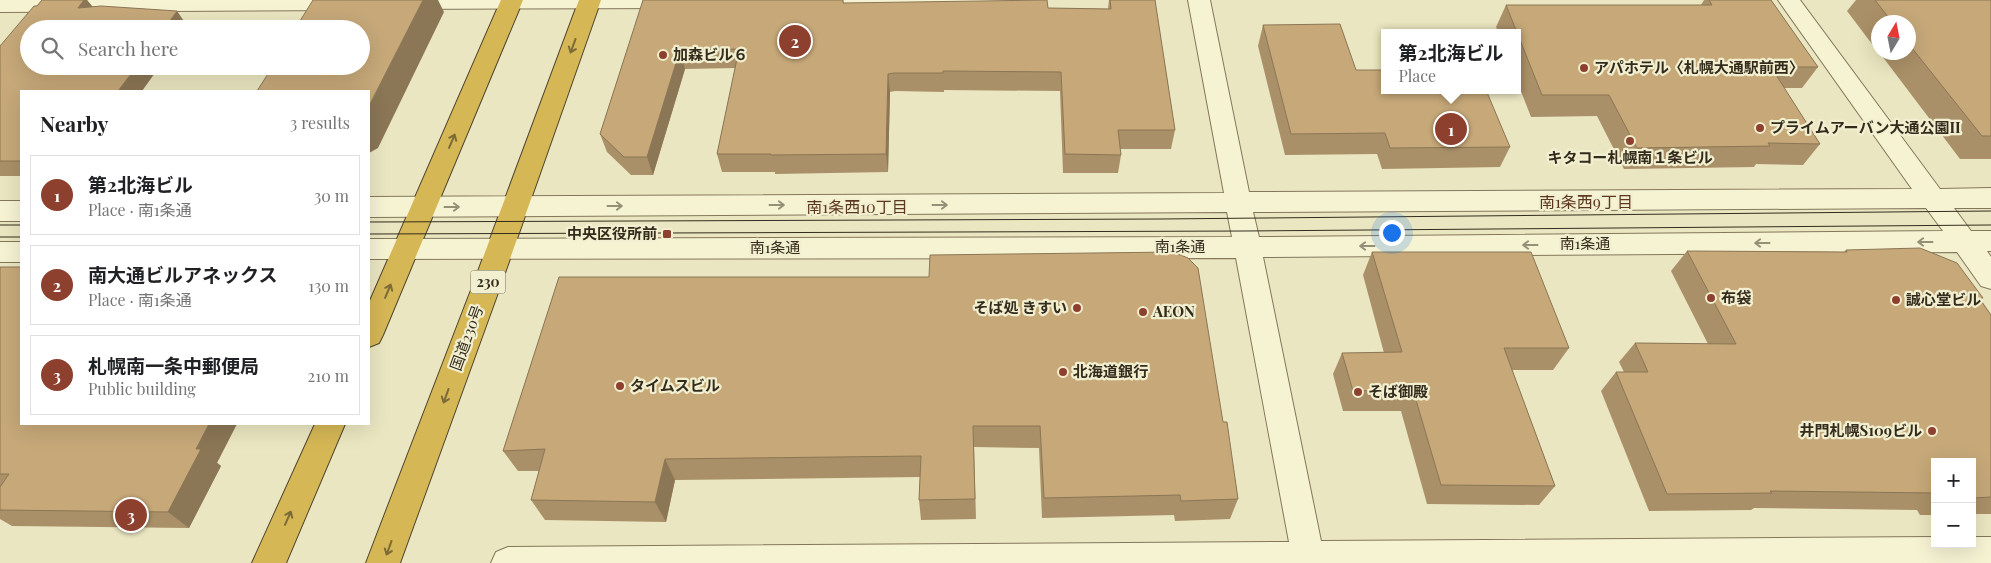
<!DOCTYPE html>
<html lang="en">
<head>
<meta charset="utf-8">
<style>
  :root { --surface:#fff; --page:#f2f2f2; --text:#202124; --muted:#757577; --line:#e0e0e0; --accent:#8d402e }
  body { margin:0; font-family:"Playfair Display","Noto Sans JP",serif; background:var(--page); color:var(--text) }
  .controls { position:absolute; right:15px; bottom:15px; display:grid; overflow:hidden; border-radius:0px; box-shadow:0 5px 20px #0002 }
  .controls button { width:45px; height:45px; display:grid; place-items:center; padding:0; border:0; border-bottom:1px solid var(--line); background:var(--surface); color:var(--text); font:25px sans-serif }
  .compass { position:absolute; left:1871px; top:15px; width:45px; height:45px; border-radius:50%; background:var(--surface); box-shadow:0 5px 20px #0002; rotate:10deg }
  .you { position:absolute; left:1391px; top:232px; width:18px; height:18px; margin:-12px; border:4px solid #fff; border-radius:50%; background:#1a73e8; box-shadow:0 0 0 8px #1a73e833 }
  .badge { display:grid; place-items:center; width:32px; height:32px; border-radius:50%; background:var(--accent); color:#fff; font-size:16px; font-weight:700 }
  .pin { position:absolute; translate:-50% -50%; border:2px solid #fff; box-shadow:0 1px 5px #0006 }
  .popup { position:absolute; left:1381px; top:29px; width:140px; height:65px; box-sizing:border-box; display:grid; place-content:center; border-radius:0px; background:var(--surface); filter:drop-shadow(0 1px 4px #0005); font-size:16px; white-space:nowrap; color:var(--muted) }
  .popup b { font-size:19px; color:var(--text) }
  .popup::after { content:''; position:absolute; left:50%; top:100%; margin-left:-10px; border:10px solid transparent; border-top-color:var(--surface) }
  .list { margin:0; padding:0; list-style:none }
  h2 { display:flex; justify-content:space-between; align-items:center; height:65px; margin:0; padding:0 20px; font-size:21px }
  h2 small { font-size:16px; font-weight:400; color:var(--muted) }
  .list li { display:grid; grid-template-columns:32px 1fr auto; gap:15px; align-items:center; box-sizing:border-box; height:80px; margin:0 10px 10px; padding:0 10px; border:1px solid var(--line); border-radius:0px }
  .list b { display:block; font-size:19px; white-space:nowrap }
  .list p { margin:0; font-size:16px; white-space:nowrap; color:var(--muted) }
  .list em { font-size:16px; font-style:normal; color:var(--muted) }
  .icon { flex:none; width:28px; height:28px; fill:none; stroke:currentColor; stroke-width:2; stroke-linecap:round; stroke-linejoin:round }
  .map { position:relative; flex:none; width:1991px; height:563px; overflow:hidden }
  .search { position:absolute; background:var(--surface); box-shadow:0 5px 20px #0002; left:20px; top:20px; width:350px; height:55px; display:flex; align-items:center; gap:12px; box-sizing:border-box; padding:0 18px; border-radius:28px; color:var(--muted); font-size:19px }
  .panel { position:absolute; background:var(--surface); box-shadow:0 5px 20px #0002; left:20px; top:90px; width:350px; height:335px; border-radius:0px }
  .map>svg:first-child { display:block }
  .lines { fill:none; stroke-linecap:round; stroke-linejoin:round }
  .minor-casing { stroke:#83775a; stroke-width:2 }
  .highway-casing { stroke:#50452e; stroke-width:2 }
  .minor { fill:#f6f3d3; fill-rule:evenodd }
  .highway { fill:#d5b756; fill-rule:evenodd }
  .tram { stroke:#332c1d; stroke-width:1 }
  .wall { fill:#aa9068 }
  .shaded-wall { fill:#8b7655 }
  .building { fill:#c6a879; stroke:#8b7655 }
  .oneway { stroke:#7c6b37 }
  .oneway2 { stroke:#949078 }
  .poi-dot { fill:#8d402e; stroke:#f2efd0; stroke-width:2 }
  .labels { text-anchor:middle; stroke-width:4.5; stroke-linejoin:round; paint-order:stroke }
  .shield { fill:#f2efd0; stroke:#6c6653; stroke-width:1 }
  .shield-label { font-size:14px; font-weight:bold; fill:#332c1d }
  .poi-label { font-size:15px; font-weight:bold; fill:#332c1d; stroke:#f2efd0; text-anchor:start }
  .street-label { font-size:15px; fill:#332c1d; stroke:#f2efd0 }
  .neighbourhood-label { font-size:16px; fill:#5d381f; stroke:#f2efd0 }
</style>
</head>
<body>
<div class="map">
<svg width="1991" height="563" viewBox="0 0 1991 563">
  <rect width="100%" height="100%" fill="#eae6c1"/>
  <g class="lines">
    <defs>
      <path id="minor" d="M0,0h357l2,3 -3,5 -8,2 -348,2z
        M391,0h300l1,1 -3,5 -8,2 -280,1 -8,-2 -3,-5z
        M796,0h247l-3,5 -8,2 -226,1 -8,-2z
        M1188,0h22l39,192 663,-3 -134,-189h22l140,189 51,-1v20h-37l17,23h20v20h-4l4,6v32l-10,-3 -24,-34 -694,5 58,284 614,-4v7h37v-7h19v26h-1500l5,-11 12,-5 781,-5 -53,-284 -867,1v-20l863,-2 -5,-25 -858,5v-20l855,-4zM1926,208l17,23 -684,6 -6,-25z
        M0,201h21v20h-21z
        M0,242h21v20h-21z"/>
      <path id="highway" d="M501,0h22l-140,335 -4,8 -10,4v-44z
        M579,0h22l-102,290 -99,273h-34l105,-273z
        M315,424h30l-59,139h-34z"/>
    </defs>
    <use href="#minor" class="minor-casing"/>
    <use href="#highway" class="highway-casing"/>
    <use href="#minor" class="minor"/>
    <use href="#highway" class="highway"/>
    <path class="tram" d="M369,222l792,-3 830,-8
      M0,225h21
      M369,234l875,-3 747,-6
      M0,237h21"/>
  </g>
  <path class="wall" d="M42,0h45l5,7 96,20 -167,64v85h-21v-130z
    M643,0h200l1,3 204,5 60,1 1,-9h46l20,130 -4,19h-51l1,6 -3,18h-55l-3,-82 -116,-1v2l-49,-1 -5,1 -2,80 -113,2v-2h-53l-5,-18 18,-86 -50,1 -32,106h-22l-24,-23 -7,-18z
    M1704,0h67l47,67 -16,21h-18l36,56 -17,21 -47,-1 -2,3 -130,2 -27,-53 -66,1 -14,-36v-48h-18l-3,-6 10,-22h195z
    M1856,0h135v159h-31l-81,-107h29v-30h-30v30l-31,-41z
    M1263,25l93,45 154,77 -10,20 -118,2 -5,-15 -92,1 -27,-109z
    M1846,250l137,48 -2,2 10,15v199h-19v-52h-37v53h-15l-3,-5 -163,-2 -3,2 -102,1 -48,-120 15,-19h8l-5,-10 16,-19 73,1 -37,-73 16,-20 157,1z
    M1372,252l197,96 -16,22h-41l43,116 -16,19 -112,-1 -26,-93h-58l-10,-37 9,-21h42l-21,-78z
    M0,267l221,199 -32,62 -177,-2 -12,-7z
    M559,277l664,145 15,77 -8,20 -55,2 -1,-6 -132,3 -3,-70 -65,-1 2,72 -55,1 -2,-20 1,-23 -245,3 -9,42 -121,-2 -14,-20 8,-29h-21l-15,-20z"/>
  <path class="shaded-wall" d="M84,0h3l11,13 -20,-5z
    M423,0h15l6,12 -66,136 -9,5v-47z
    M177,11l11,16 -1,2h-23z
    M680,50l5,19 -32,106 -6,-18z
    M137,66h23l-18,25h-24z
    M888,74l2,18 -2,80 -2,-18z
    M209,424h28l-20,39 4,3 -32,62 -21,-16 28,-63z
    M665,459l10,21 -9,42 -11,-20z"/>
  <path class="building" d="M42,0h42l-6,8 23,-2 76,5 -13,18h-135v37h108l-19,25h-97v70h-21v-115l34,-40h3z
    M313,0h110l-54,106v-15h-112l16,-25h88v-37h-66z
    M643,0h200v3l204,-3 1,8 63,1 -1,-9h45l20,130h-57l3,25 -56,-1 -4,-82 -118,-1v2h-49l-6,1 -2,80 -115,1v-1h-54l22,-105 -59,1 -33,107h-23l-24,-23z
    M1709,0h62l47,67h-47l49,77 -52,-1 2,3 -133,2 -28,-53h-67l-36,-90h206z
    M1875,0h116v136h-9l-74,-93v-21h-16z
    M1340,24l16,46h29v20h101l24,57 -120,1 -5,-15 -94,1 -28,-109z
    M1920,248l37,15 26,35h-4l12,17v182l-19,1v-36h-37v31l-165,-2 2,2 -105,1 -51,-122h32l-13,-29 101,1 -49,-93 160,1 -1,-2z
    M1173,252l15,6 10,10 25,154h4l11,77 -57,2 -1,-6 -136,3 -4,-72h-67l2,73 -56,1 2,-44 -256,3 -10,43 -124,-2 14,-51 -42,2 56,-174h370l1,-22z
    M1372,252h159l38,96h-65l51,138 -114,-1 -28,-95 -60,1 -11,-38 60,-1z
    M0,267h21v157h188l-13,25h5l-33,63 -168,-2v-23l9,-13h-9z"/>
  <defs><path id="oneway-shaft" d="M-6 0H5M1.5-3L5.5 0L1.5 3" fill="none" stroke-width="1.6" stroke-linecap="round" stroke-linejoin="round" transform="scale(1.25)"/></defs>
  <g class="oneway">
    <use href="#oneway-shaft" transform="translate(573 46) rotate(110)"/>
    <use href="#oneway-shaft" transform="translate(452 141) rotate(-67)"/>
    <use href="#oneway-shaft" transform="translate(388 291) rotate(-67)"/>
    <use href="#oneway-shaft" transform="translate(446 396) rotate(110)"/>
    <use href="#oneway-shaft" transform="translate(288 518) rotate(-66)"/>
    <use href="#oneway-shaft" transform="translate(389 548) rotate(110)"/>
  </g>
  <g class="oneway2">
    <use href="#oneway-shaft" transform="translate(777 205)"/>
    <use href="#oneway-shaft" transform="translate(940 205)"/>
    <use href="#oneway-shaft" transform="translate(615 206)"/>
    <use href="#oneway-shaft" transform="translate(452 207)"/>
    <use href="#oneway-shaft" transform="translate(1925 242) rotate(-180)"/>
    <use href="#oneway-shaft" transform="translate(1762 243) rotate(180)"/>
    <use href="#oneway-shaft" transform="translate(1530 245) rotate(180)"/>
    <use href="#oneway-shaft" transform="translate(1367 246) rotate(180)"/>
  </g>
  <g class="poi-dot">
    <circle cx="663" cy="55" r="5"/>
    <circle cx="1584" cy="68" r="5"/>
    <circle cx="1760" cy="128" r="5"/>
    <circle cx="1630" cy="141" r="5"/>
    <rect x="662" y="229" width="10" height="10" rx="2.5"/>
    <circle cx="1711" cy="298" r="5"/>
    <circle cx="1896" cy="300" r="5"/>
    <circle cx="1077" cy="308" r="5"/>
    <circle cx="1143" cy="312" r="5"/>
    <circle cx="1063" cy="372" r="5"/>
    <circle cx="620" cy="386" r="5"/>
    <circle cx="1358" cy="392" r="5"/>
    <circle cx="1932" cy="431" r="5"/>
  </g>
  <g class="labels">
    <rect class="shield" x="470.5" y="270.5" width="35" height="23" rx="4"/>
    <g class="shield-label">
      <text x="488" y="287">230</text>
    </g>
    <g class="poi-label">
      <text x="673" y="60">加森ビル６</text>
      <text x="1594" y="73">アパホテル〈札幌大通駅前西〉</text>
      <text x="1770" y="133">プライムアーバン大通公園II</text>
      <text x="1630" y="163" text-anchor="middle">キタコー札幌南１条ビル</text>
      <text x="657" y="239" text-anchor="end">中央区役所前</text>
      <text x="1721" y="303">布袋</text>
      <text x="1906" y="305">誠心堂ビル</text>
      <text x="1067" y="313" text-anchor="end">そば処 きすい</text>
      <text x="1153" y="317">AEON</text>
      <text x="1073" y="377">北海道銀行</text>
      <text x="630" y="391">タイムスビル</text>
      <text x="1368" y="397">そば御殿</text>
      <text x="1922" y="436" text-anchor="end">井門札幌S109ビル</text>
    </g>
    <g class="street-label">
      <text x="1585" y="249">南1条通</text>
      <text x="1180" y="252">南1条通</text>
      <text x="775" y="253">南1条通</text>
      <text transform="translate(467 338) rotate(-70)" y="5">国道230号</text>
    </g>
    <g class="neighbourhood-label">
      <text x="1586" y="208">南1条西9丁目</text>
      <text x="857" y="213">南1条西10丁目</text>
    </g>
  </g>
</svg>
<div class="controls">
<button>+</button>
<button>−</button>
</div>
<svg class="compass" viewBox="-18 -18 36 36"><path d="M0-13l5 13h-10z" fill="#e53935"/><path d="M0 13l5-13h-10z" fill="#757577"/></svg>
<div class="you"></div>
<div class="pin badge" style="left:1451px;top:129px">1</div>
<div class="popup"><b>第2北海ビル</b>Place</div>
<div class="pin badge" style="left:795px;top:41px">2</div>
<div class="pin badge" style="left:131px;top:515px">3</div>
<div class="search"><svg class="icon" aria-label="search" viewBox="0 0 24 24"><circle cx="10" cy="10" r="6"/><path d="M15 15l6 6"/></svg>Search here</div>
<section class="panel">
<h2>Nearby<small>3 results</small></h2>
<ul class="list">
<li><span class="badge">1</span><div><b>第2北海ビル</b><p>Place · 南1条通</p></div><em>30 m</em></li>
<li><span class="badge">2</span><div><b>南大通ビルアネックス</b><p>Place · 南1条通</p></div><em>130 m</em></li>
<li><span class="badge">3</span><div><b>札幌南一条中郵便局</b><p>Public building</p></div><em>210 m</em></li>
</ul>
</section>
</div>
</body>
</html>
